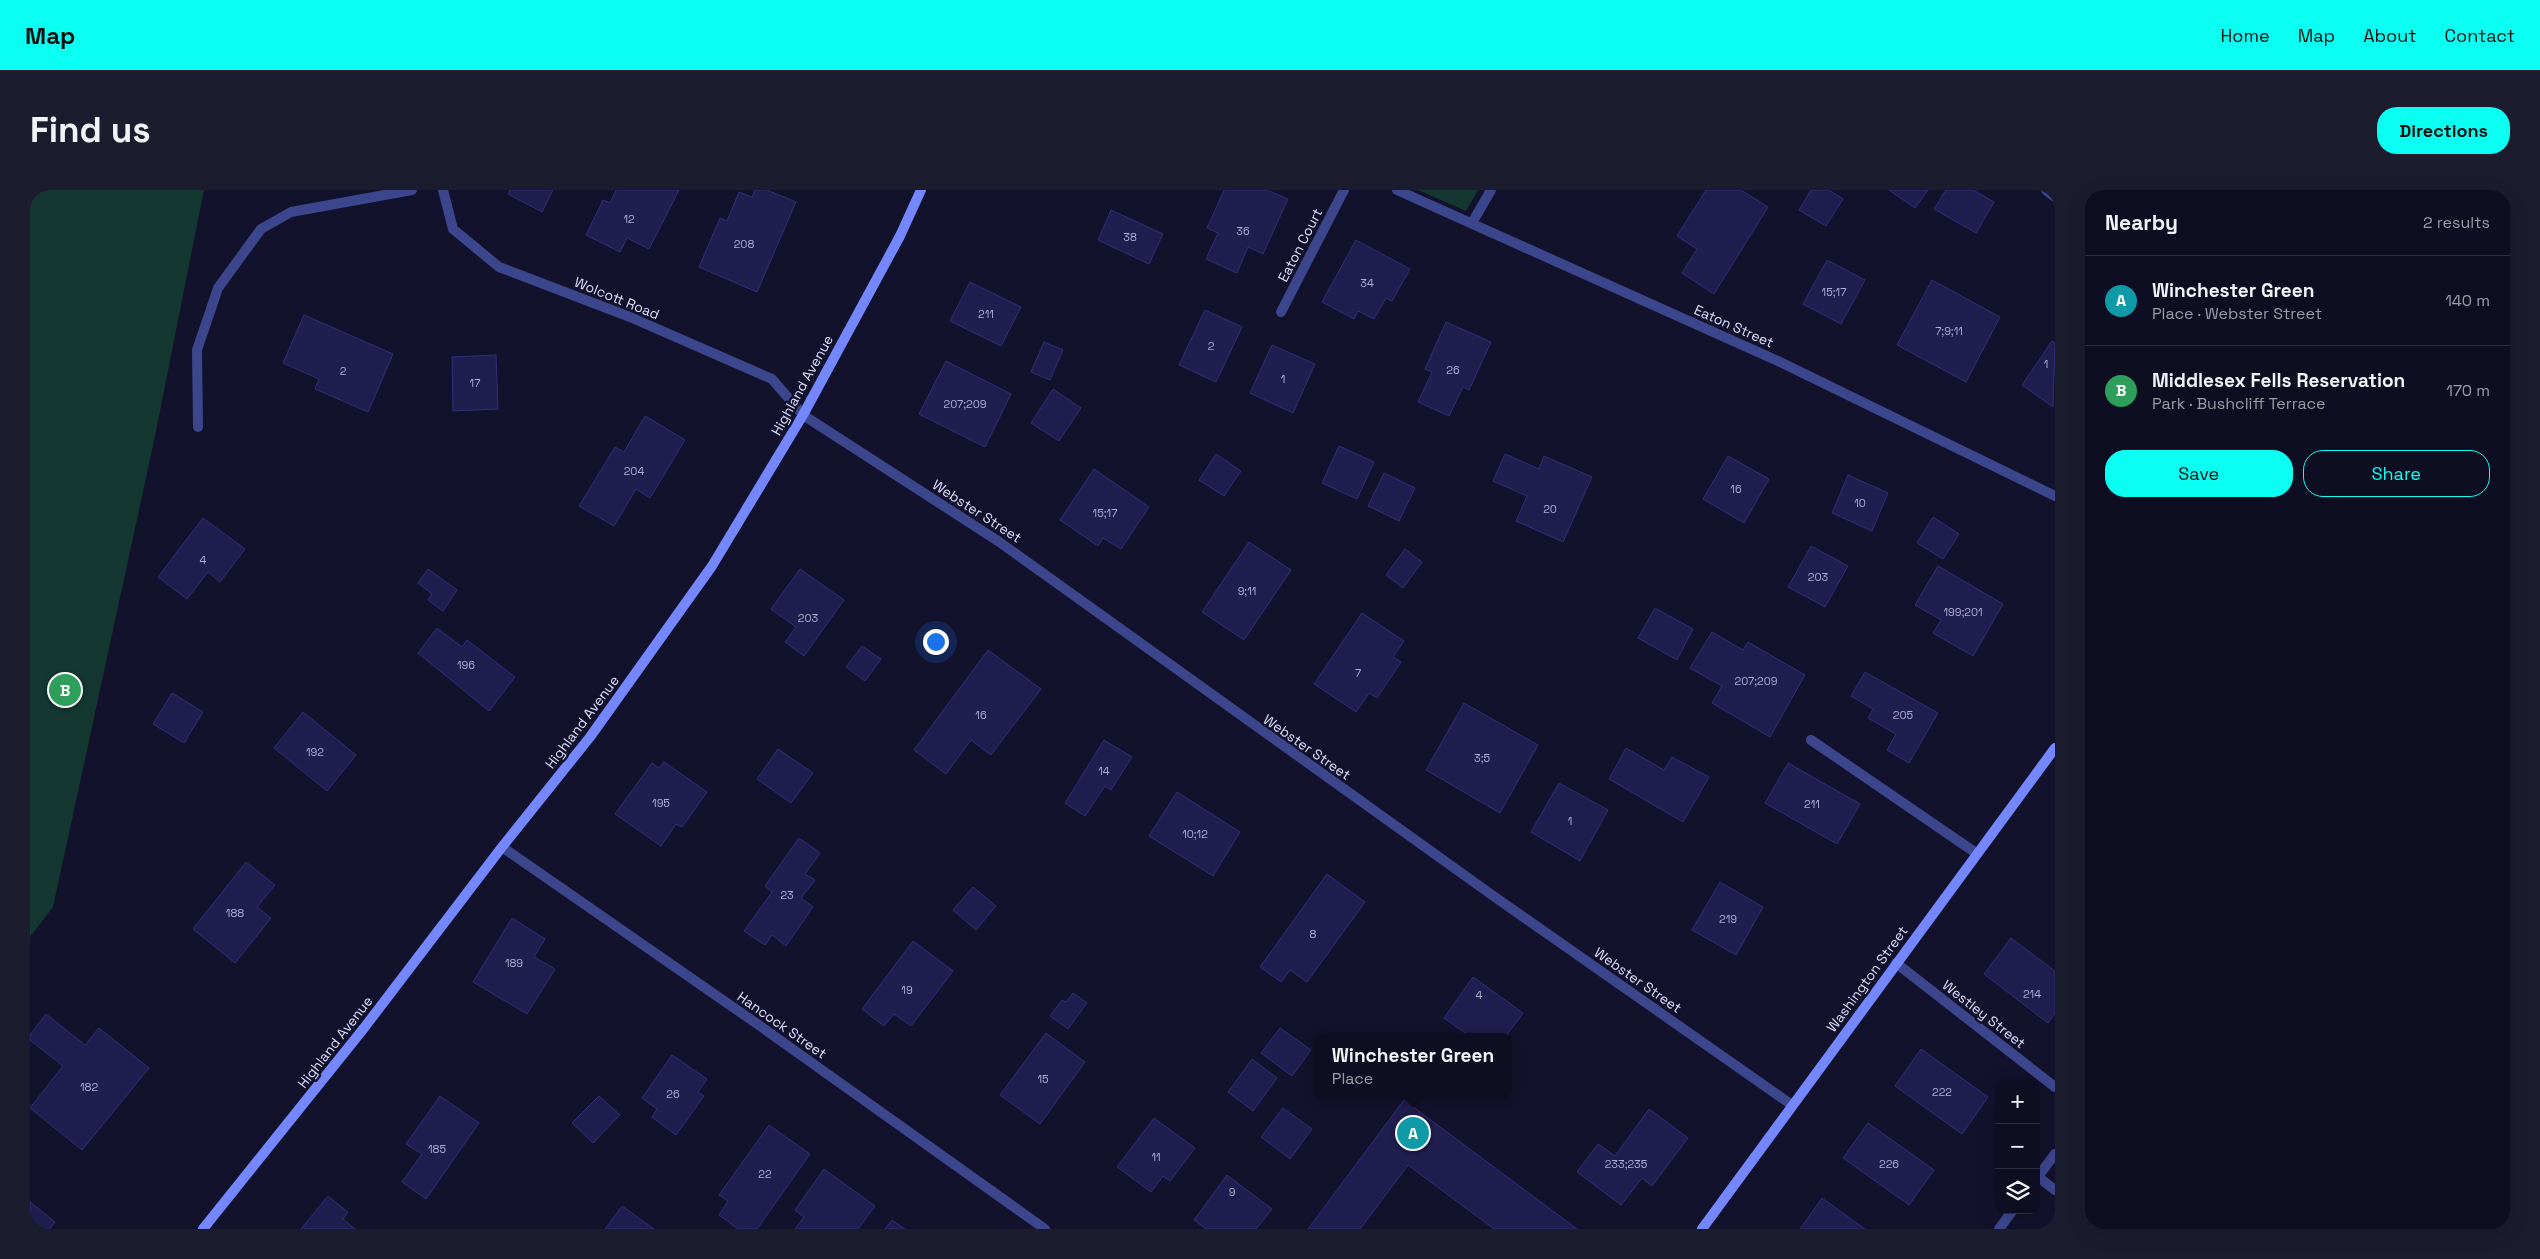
<!DOCTYPE html>
<html lang="en">
<head>
<meta charset="utf-8">
<style>
  :root { --surface:#0e0e22; --page:#1c1c2f; --text:#f1f3f6; --muted:#9b9ca5; --line:#2e2e40; --accent:#0afff2 }
  body { margin:0; font-family:"Space Grotesk",sans-serif; background:var(--page); color:var(--text) }
  .controls { position:absolute; right:15px; bottom:15px; display:grid; overflow:hidden; border-radius:10px; box-shadow:0 5px 20px #0002 }
  .controls button { width:45px; height:45px; display:grid; place-items:center; padding:0; border:0; border-bottom:1px solid var(--line); background:var(--surface); color:var(--text); font:25px sans-serif }
  .you { position:absolute; left:905px; top:451px; width:18px; height:18px; margin:-12px; border:4px solid #fff; border-radius:50%; background:#1a73e8; box-shadow:0 0 0 8px #1a73e833 }
  .badge { display:grid; place-items:center; width:32px; height:32px; border-radius:50%; background:var(--accent); color:#fff; font-size:16px; font-weight:700 }
  .pin { position:absolute; translate:-50% -50%; border:2px solid #fff; box-shadow:0 1px 5px #0006 }
  .popup { position:absolute; left:1284px; top:843px; width:198px; height:65px; box-sizing:border-box; display:grid; place-content:center; border-radius:10px; background:var(--surface); filter:drop-shadow(0 1px 4px #0005); font-size:16px; white-space:nowrap; color:var(--muted) }
  .popup b { font-size:19px; color:var(--text) }
  .popup::after { content:''; position:absolute; left:50%; top:100%; margin-left:-10px; border:10px solid transparent; border-top-color:var(--surface) }
  .list { margin:0; padding:0; list-style:none }
  h2 { display:flex; justify-content:space-between; align-items:center; height:65px; margin:0; padding:0 20px; font-size:21px }
  h2 small { font-size:16px; font-weight:400; color:var(--muted) }
  .list li { display:grid; grid-template-columns:32px 1fr auto; gap:15px; align-items:center; box-sizing:border-box; height:90px; padding:0 20px; border-top:1px solid var(--line) }
  .list b { display:block; font-size:19px; white-space:nowrap }
  .list p { margin:0; font-size:16px; white-space:nowrap; color:var(--muted) }
  .list em { font-size:16px; font-style:normal; color:var(--muted) }
  .actions { display:flex; gap:10px; padding:15px 20px }
  .actions a { flex:1; padding:11px 0; border:1px solid var(--accent); border-radius:20px; text-align:center; font-size:18px; color:var(--accent) }
  .actions .main { background:var(--accent); color:#111 }
  .icon { flex:none; width:28px; height:28px; fill:none; stroke:currentColor; stroke-width:2; stroke-linecap:round; stroke-linejoin:round }
  .map { position:relative; flex:none; width:2025px; height:1039px; overflow:hidden; border-radius:20px }
  header { display:flex; align-items:center; gap:30px; box-sizing:border-box; height:70px; padding:0 25px; background:var(--accent); color:#111 }
  header strong { font-size:24px }
  nav { display:flex; gap:28px; margin-inline-start:auto; font-size:18px }
  .intro { display:flex; align-items:center; justify-content:space-between; box-sizing:border-box; height:120px; padding:0 30px }
  h1 { margin:0; font-size:35px }
  .button { padding:12px 22px; border-radius:20px; background:var(--accent); color:#111; font-size:18px; font-weight:700 }
  main { display:flex; gap:30px; padding:0 30px }
  aside { flex:1; background:var(--surface); border-radius:20px; box-shadow:0 5px 20px #0002 }
  .map>svg:first-child { display:block }
  .green { fill:#143731 }
  .building { fill:#201d4f; stroke:#322f7b }
  .lines { fill:none; stroke-linecap:round; stroke-linejoin:round }
  .service { stroke:#3c468d; stroke-width:10 }
  .minor { stroke:#3c468d; stroke-width:10 }
  .secondary { stroke:#7587ff; stroke-width:10 }
  .labels { text-anchor:middle; stroke-width:5; stroke-linejoin:round; paint-order:stroke }
  .number-label { font-size:11px; fill:#aeaed3 }
  .street-label { font-size:14px; fill:#dedfff; stroke:#12122d }
</style>
</head>
<body>
<header>
<strong>Map</strong>
<nav><a>Home</a><a>Map</a><a>About</a><a>Contact</a></nav>
</header>
<div class="intro"><h1>Find us</h1><a class="button">Directions</a></div>
<main>
<div class="map">
<svg width="2025" height="1039" viewBox="0 0 2025 1039">
  <rect width="100%" height="100%" fill="#12122d"/>
  <path class="green" d="M0,0h174l-49,246 -102,471 -23,30z
    M1388,0h60l-12,21z"/>
  <path class="building" d="M480,0h43l-11,22 -34,-18z
    M586,0h63l-30,59 -22,-11 -7,14 -34,-17 17,-35 7,3z
    M725,0h12l29,12 -39,90 -58,-25 21,-49 7,3 12,-29 13,5z
    M1194,0h43l21,9 -25,55 -15,-7 -11,26 -31,-14 12,-26 -11,-5z
    M1676,0h35l27,17 -54,87 -32,-21 15,-24 -20,-13z
    M1781,0h18l14,9 -17,27 -27,-16z
    M1859,0h39l-13,18z
    M1916,0h27l21,12 -18,31 -42,-24z
    M1081,20l52,24 -14,30 -51,-24z
    M1326,50l54,29 -18,32 -6,-3 -12,21 -16,-8 -4,8 -32,-17z
    M1797,70l38,20 -24,44 -38,-20z
    M1902,90l68,37 -34,65 -69,-37z
    M940,92l51,25 -20,39 -51,-25z
    M1175,120l37,17 -26,55 -37,-17z
    M274,125l89,39 -25,58 -53,-23 4,-10 -36,-16z
    M1416,132l45,20 -22,48 -6,-3 -14,29 -31,-14 14,-30 -7,-3z
    M2022,151l3,2 -2,64 -31,-22z
    M1014,152l19,8 -13,30 -19,-8z
    M1242,155l43,19 -22,49 -43,-20z
    M466,165l2,54 -45,2 -1,-54z
    M916,171l65,33 -26,53 -66,-33z
    M1023,199l28,19 -22,33 -28,-18z
    M615,226l40,24 -35,58 -14,-9 -22,37 -35,-20 36,-59 9,5z
    M1309,256l35,16 -17,37 -35,-16z
    M1186,264l25,17 -17,25 -25,-16z
    M1475,264l34,15 5,-13 48,21 -29,65 -47,-21 11,-25 -34,-15z
    M1698,266l41,23 -25,44 -41,-24z
    M1064,279l55,38 -28,42 -18,-11 -5,8 -38,-26z
    M1354,283l31,15 -16,33 -31,-15z
    M1818,285l40,18 -16,38 -40,-18z
    M1903,327l26,17 -16,25 -26,-16z
    M173,328l42,31 -25,33 -12,-10 -21,27 -29,-22z
    M1219,352l42,28 -47,70 -42,-28z
    M1781,356l37,20 -23,41 -37,-20z
    M1375,359l17,13 -19,26 -17,-13z
    M1908,376l65,38 -30,52 -40,-23 8,-13 -26,-15z
    M398,379l29,21 -14,21 -15,-11 4,-6 -14,-11z
    M770,379l44,31 -40,56 -19,-14 11,-15 -25,-18z
    M1625,418l38,21 -16,31 -39,-22z
    M1332,423l42,28 -11,16 8,5 -24,36 -8,-5 -13,19 -42,-28z
    M407,438l25,19 5,-7 48,37 -26,34 -71,-58z
    M1682,442l31,18 5,-8 57,33 -35,62 -58,-34 10,-17 -32,-18z
    M832,456l19,13 -16,22 -19,-14z
    M958,460l53,39 -50,66 -20,-15 -25,34 -32,-24z
    M1835,482l73,41 -29,50 -22,-13 9,-16 -28,-16 5,-9 -22,-13z
    M142,503l31,19 -19,31 -31,-19z
    M1434,513l74,42 -38,68 -74,-43z
    M273,522l53,43 -29,36 -53,-43z
    M1074,550l28,17 -21,33 -6,-4 -20,30 -20,-13z
    M1596,558l38,22 8,-13 37,20 -26,45 -74,-43z
    M748,559l35,24 -22,30 -34,-24z
    M634,572l43,30 -25,35 -6,-3 -15,22 -46,-32 37,-51 7,5z
    M1758,573l72,41 -23,40 -72,-41z
    M1529,593l49,27 -28,51 -49,-29z
    M1147,602l63,40 -27,44 -64,-40z
    M769,648l21,15 -15,21 10,6 -14,18 12,9 -27,39 -14,-11 -7,10 -21,-14 28,-39 -7,-6z
    M216,672l29,23 -18,22 14,11 -36,45 -42,-34z
    M1297,684l38,28 -58,80 -17,-12 -9,12 -21,-15z
    M1690,692l43,25 -27,48 -44,-25z
    M943,697l23,19 -20,24 -23,-20z
    M482,728l33,21 -11,18 21,12 -28,45 -54,-32z
    M1981,748l44,33v42l-7,10 -64,-49z
    M883,751l40,30 -42,55 -17,-12 -10,12 -22,-17z
    M1443,787l50,36 -18,24h-34l-27,-19z
    M1043,803l14,10 -19,26 -18,-13 12,-16 4,2z
    M16,824l39,31 14,-17 50,40 -67,82 -52,-42 33,-42 -33,-26v-5z
    M1250,838l31,22 -19,26 -31,-23z
    M1016,843l39,29 -45,62 -40,-29z
    M1891,859l67,48 -26,37 -67,-48z
    M642,865l35,24 -9,13 6,4 -28,39 -24,-18 5,-8 -15,-11z
    M1222,869l25,19 -24,33 -25,-19z
    M410,906l39,27 -53,76 -24,-17 20,-28 -16,-10z
    M569,906l21,19 -27,28 -21,-20z
    M1374,910l173,129h-83l-86,-64 -48,64h-52z
    M1253,918l29,21 -22,30 -29,-22z
    M1619,919l39,29 -36,48 -10,-8 -21,27 -44,-33 21,-28 17,12z
    M1124,928l41,30 -25,33 -7,-5 -12,16 -34,-25z
    M1838,933l66,47 -25,35 -66,-47z
    M739,935l41,29 -53,75h-19l-19,-14 9,-14 -9,-6z
    M794,979l51,37 -17,23h-63l9,-12 -9,-7z
    M1197,985l45,34 -16,20h-50l-12,-9z
    M298,1006l20,16 -5,7 12,10h-54z
    M1792,1008l43,31h-65z
    M0,1012l25,20 -5,7h-20z
    M592,1016l32,23h-49z
    M862,1030l13,9h-20z"/>
  <g class="lines">
    <path class="service" d="M2016,0l9,7
      M1781,550l165,113
      M2008,987l17,13
      M2006,989l19,-25
      M1969,1039l14,-19"/>
    <path class="minor" d="M413,0l10,39 46,38 131,50 142,62 31,36 195,126 494,354 300,210
      M1367,0l383,172 275,134
      M1442,33l19,-33
      M1251,122l63,-122
      M168,237l-1,-77 21,-62 43,-59 30,-17 121,-22
      M472,657l261,181 282,201
      M1866,773l159,124"/>
    <path class="secondary" d="M173,1039l161,-201 138,-181 88,-110 122,-171 91,-151 97,-179 21,-46
      M1672,1039l353,-481"/>
  </g>
  <g class="labels">
    <g class="number-label">
      <text x="599" y="33">12</text>
      <text x="1213" y="45">36</text>
      <text x="1100" y="51">38</text>
      <text x="714" y="58">208</text>
      <text x="1337" y="97">34</text>
      <text x="1804" y="106">15;17</text>
      <text x="956" y="128">211</text>
      <text x="1919" y="145">7;9;11</text>
      <text x="1181" y="160">2</text>
      <text x="2016" y="178">1</text>
      <text x="1423" y="184">26</text>
      <text x="313" y="185">2</text>
      <text x="1253" y="193">1</text>
      <text x="445" y="197">17</text>
      <text x="935" y="218">207;209</text>
      <text x="604" y="285">204</text>
      <text x="1706" y="303">16</text>
      <text x="1830" y="317">10</text>
      <text x="1520" y="323">20</text>
      <text x="1075" y="327">15;17</text>
      <text x="173" y="374">4</text>
      <text x="1788" y="391">203</text>
      <text x="1217" y="405">9;11</text>
      <text x="1933" y="426">199;201</text>
      <text x="778" y="432">203</text>
      <text x="436" y="479">196</text>
      <text x="1328" y="487">7</text>
      <text x="1726" y="495">207;209</text>
      <text x="951" y="529">16</text>
      <text x="1873" y="529">205</text>
      <text x="285" y="566">192</text>
      <text x="1452" y="572">3;5</text>
      <text x="1074" y="585">14</text>
      <text x="631" y="617">195</text>
      <text x="1782" y="618">211</text>
      <text x="1540" y="635">1</text>
      <text x="1165" y="648">10;12</text>
      <text x="757" y="709">23</text>
      <text x="205" y="727">188</text>
      <text x="1698" y="733">219</text>
      <text x="1283" y="748">8</text>
      <text x="484" y="777">189</text>
      <text x="877" y="804">19</text>
      <text x="2002" y="808">214</text>
      <text x="1449" y="809">4</text>
      <text x="1013" y="893">15</text>
      <text x="59" y="901">182</text>
      <text x="1912" y="906">222</text>
      <text x="643" y="908">26</text>
      <text x="407" y="963">185</text>
      <text x="1126" y="971">11</text>
      <text x="1596" y="978">233;235</text>
      <text x="1859" y="978">226</text>
      <text x="735" y="988">22</text>
      <text x="1202" y="1006">9</text>
    </g>
    <g class="street-label">
      <text transform="translate(1270 55) rotate(-63)" y="5">Eaton Court</text>
      <text transform="translate(587 108) rotate(22)" y="5">Wolcott Road</text>
      <text transform="translate(1704 136) rotate(24)" y="5">Eaton Street</text>
      <text transform="translate(772 195) rotate(-61)" y="5">Highland Avenue</text>
      <text transform="translate(947 321) rotate(33)" y="5">Webster Street</text>
      <text transform="translate(552 532) rotate(-53)" y="5">Highland Avenue</text>
      <text transform="translate(1277 557) rotate(35)" y="5">Webster Street</text>
      <text transform="translate(1837 789) rotate(-54)" y="5">Washington Street</text>
      <text transform="translate(1608 790) rotate(35)" y="5">Webster Street</text>
      <text transform="translate(1954 824) rotate(38)" y="5">Westley Street</text>
      <text transform="translate(752 835) rotate(35)" y="5">Hancock Street</text>
      <text transform="translate(305 852) rotate(-52)" y="5">Highland Avenue</text>
    </g>
  </g>
</svg>
<div class="controls">
<button>+</button>
<button>−</button>
<button><svg class="icon" aria-label="layers" viewBox="0 0 24 24"><path d="M12 4l9 5-9 5-9-5zM3 14l9 5 9-5"/></svg></button>
</div>
<div class="you"></div>
<div class="pin badge" style="left:1383px;top:943px;background:#0f9aa8">A</div>
<div class="popup"><b>Winchester Green</b>Place</div>
<div class="pin badge" style="left:35px;top:500px;background:#2e9e5b">B</div>
</div>
<aside>
<h2>Nearby<small>2 results</small></h2>
<ul class="list">
<li><span class="badge" style="background:#0f9aa8">A</span><div><b>Winchester Green</b><p>Place · Webster Street</p></div><em>140 m</em></li>
<li><span class="badge" style="background:#2e9e5b">B</span><div><b>Middlesex Fells Reservation</b><p>Park · Bushcliff Terrace</p></div><em>170 m</em></li>
</ul>
<div class="actions"><a class="main">Save</a><a>Share</a></div>
</aside>
</main>
</body>
</html>
